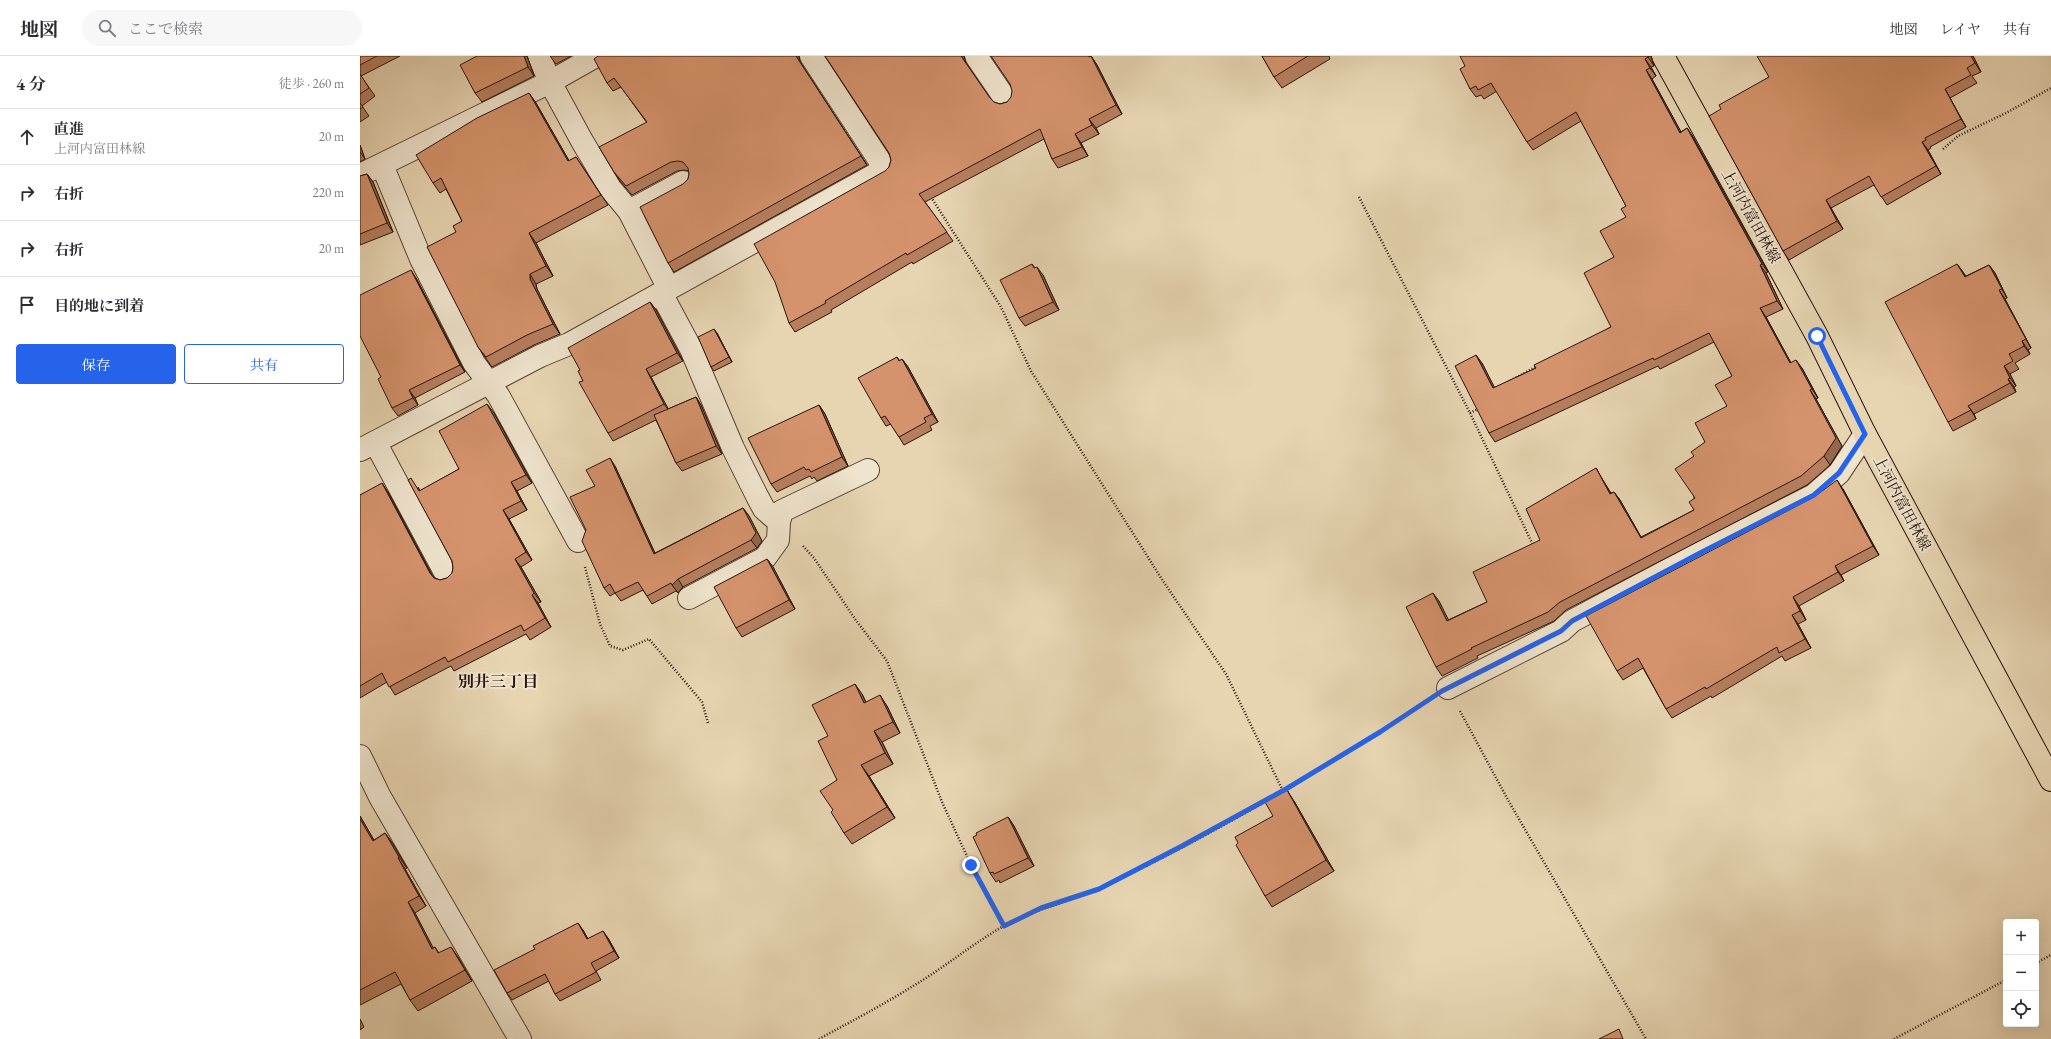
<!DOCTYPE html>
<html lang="ja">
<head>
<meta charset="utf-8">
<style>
  :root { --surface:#fff; --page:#f7f7f7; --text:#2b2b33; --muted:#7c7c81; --line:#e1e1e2; --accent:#2563eb }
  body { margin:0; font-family:"EB Garamond","Noto Serif JP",serif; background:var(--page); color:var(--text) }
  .controls { position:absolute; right:12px; bottom:12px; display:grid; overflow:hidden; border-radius:4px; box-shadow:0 4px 16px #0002 }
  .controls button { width:36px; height:36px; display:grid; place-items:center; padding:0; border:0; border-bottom:1px solid var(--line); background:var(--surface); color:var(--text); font:20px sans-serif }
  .stop { position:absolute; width:12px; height:12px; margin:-9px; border:3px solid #2563eb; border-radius:50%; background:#fff }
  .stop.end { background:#2563eb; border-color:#fff; box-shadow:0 1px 4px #0008 }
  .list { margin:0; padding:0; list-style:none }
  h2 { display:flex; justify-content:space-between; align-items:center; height:52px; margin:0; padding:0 16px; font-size:17px }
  h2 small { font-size:13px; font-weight:400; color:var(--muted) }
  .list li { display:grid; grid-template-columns:26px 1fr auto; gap:12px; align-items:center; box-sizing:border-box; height:56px; padding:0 16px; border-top:1px solid var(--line) }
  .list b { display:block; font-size:15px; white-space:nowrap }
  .list p { margin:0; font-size:13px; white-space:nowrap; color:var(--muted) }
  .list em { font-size:13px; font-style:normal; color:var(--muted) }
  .actions { display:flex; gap:8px; padding:12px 16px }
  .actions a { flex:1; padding:9px 0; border:1px solid var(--accent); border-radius:4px; text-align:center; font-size:14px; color:var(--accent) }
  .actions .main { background:var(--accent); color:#fff }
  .icon { flex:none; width:22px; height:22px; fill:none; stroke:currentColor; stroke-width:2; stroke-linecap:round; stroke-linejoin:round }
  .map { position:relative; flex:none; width:1691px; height:983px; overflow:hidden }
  header { display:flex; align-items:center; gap:24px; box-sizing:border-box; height:56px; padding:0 20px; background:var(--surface); border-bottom:1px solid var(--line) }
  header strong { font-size:19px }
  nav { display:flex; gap:22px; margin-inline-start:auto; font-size:14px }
  .search { width:280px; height:36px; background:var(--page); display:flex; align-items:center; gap:10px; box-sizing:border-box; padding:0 14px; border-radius:22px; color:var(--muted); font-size:15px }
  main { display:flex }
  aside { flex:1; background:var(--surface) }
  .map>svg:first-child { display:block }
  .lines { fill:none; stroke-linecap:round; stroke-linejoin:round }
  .minor-casing { stroke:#584434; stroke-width:24 }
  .major-casing { stroke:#28130a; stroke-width:24 }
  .path { stroke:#28130a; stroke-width:2.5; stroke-dasharray:1 2; stroke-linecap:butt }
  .minor { stroke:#efe4cd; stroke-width:22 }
  .major { stroke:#e7d5b2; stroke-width:22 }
  .wall { fill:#b77e5e; stroke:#28130a }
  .shaded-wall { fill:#95674c; stroke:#28130a }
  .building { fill:#d5936d; stroke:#28130a }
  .route { stroke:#2563eb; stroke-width:5 }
  .labels { text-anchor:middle; stroke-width:4; stroke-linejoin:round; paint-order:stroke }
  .street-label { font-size:15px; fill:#28130a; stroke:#efe4cd }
  .neighbourhood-label { font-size:16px; font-weight:bold; fill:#28130a; stroke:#efe4cd }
</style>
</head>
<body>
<header>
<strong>地図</strong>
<div class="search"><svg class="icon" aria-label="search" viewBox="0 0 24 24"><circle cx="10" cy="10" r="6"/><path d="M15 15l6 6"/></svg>ここで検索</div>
<nav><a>地図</a><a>レイヤ</a><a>共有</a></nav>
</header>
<main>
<aside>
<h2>4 分<small>徒歩 · 260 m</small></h2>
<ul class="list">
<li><svg class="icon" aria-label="ahead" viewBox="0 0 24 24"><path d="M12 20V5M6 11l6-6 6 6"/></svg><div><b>直進</b><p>上河内富田林線</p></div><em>20 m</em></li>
<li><svg class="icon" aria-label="right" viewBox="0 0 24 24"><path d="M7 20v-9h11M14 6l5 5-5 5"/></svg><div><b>右折</b></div><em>220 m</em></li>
<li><svg class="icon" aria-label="right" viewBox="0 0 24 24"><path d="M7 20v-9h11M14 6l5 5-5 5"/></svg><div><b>右折</b></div><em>20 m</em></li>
<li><svg class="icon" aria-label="arrive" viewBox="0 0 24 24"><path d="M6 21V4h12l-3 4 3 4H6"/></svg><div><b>目的地に到着</b></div></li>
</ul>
<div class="actions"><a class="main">保存</a><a>共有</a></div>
</aside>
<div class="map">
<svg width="1691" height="983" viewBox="0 0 1691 983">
  <rect width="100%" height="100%" fill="#e7d5b2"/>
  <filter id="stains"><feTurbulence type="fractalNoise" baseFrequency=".005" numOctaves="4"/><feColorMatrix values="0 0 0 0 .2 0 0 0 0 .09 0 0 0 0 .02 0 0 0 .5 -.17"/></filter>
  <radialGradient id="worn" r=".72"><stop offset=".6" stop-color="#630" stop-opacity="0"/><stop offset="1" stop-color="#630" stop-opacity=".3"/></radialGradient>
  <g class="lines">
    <defs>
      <path id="minor" d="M179,0l11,26 32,59 28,47 19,23 40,78
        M616,0l30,44
        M22,109l39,94 53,104 24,32 80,146
        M0,119l190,-93 46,-26
        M269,155l54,-29
        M301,237l30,56 42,99 24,48 7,13 15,13
        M15,386l72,134
        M0,394l180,-94 29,-12 316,-175 -74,-113
        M329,542l76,-40 13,-18 1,-18 3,-11 86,-41
        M1088,632l113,-57 11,-10 130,-69 112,-57 25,-22 26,-39
        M0,700l20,41 140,242"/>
      <path id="major" d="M1303,0l154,280 48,98 186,346"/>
    </defs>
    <use href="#minor" class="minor-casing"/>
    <use href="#major" class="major-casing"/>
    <path class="path" d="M1583,93l15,-13 48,-23 45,-25
      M571,141l70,110 30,64 130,207 65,96 57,117
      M999,141l111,216 63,132
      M1148,326l29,-16
      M1110,357l10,-5
      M443,490l11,12 41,61 32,42 55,141 29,63 33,61
      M225,511l15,57 10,22 13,4 26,-11 53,63 6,21
      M1100,655l48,89 138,239
      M1676,907l15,-8
      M459,983c31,-17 64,-34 94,-53 34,-20 65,-47 100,-65 29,-14 60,-20 88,-33 112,-53 221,-117 324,-186
      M1534,983l112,-59"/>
    <use href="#minor" class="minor"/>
    <use href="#major" class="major"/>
  </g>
  <path class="wall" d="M0,0h40l-39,20 14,20 -13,10 7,10 -9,6z
    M117,0h50l7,20 -52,26 -7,-9z
    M190,0h21l-15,8z
    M238,0l201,1 1,5 67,103 -193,107 -6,-9 15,-79 5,-5 1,-5v-3l-5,-1 -7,1 -45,24 -12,-14 -6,-9 33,-49 -26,-36 -8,4 -6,-8z
    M465,0h139l2,7 24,36 4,3 6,2 7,-2 84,-46 6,9 25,49 -26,14 3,6 -18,9 7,13 -30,12 -6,-9 -8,-20 -119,63 28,39 -40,23 -1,-2 -81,48 1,2 -37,20 -6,-9 96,-152 4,-4 2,-7 -2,-7z
    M902,0h67l1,3 -48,29 -8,-11z
    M1291,0l3,10 -3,1 5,9 -4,3 29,53 6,-4 6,9 75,135 -2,1 17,36 -17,8 25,46 11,5 16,30 -2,1 26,47 -12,19 -23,20 -241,125 -12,11 -77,35 1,2 -36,18 -6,-9 3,-66 9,19 39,-18 53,-62 56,-72 5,9 10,16 3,-1 6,8 21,37 53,-27v-54l11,-14 22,-36 5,-30 -18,-34 -54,27 -2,-3 -163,76 -6,-9 -7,-70 12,25 42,-20 75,-41 3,-70 12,-40v-11l-45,-85 -48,29 -6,-8 -30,-51 -13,8 -3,-4 -5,2 -6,-8 -5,-23z
    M1613,0l8,16 -9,4 5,7 -27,15 16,29 -36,20 1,1 -3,2 13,24 -54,31 -13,-20 -43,23 12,21 -54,31 -6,-9 -62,-142 48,-32z
    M169,37l7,10 33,58 7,-4 32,48 -72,38 17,33 -17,8 1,5 23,45 -26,11 -42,22 -14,-20 -22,-115 6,-11 -16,-32 -6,4 -7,-10z
    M0,89l5,14 -5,3z
    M7,118l6,8 20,50 -33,13v-69z
    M672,208l3,4 8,7 16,35 -34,16 -6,-8z
    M1597,208l9,12 23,-11 6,8 12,25 -2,1 26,49 -3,2 2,4 -15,9 4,6 -9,5 6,12 -2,1 2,5 -42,22 2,5 -23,12 -5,-9z
    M56,222l49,94 -50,26 3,7 -20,11 -6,-8z
    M290,246l6,8 27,51 -32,16 17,32 28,-12 5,8 21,49 -40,17 -6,-8 -20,-43 -43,21 -5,-8 -25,-52 -3,-11z
    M357,277l15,29 -18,9 -3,-4z
    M537,301l3,4 2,-2 6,8 30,55 -8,4 2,4 -28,15 -13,-21 -5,2 -5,-8z
    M459,349l6,9 23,52 -31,15 -3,-4 -2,2 -2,-3 -33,16 -6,-8z
    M134,357l38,70 -15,8 10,19 -18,9 23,41 -11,7 20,35 -3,1 13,24 -21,13 -4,-6 -72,37 -3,-5 -56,29 -8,-13 -27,16v-203l28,-3 45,85 7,3 7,-2 5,-5 1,-5 -1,-7 -34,-74 2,4 39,-22z
    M255,410l40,87 88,-45 6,8 13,25 -5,7 -74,39 -5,6 -2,-2 -24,13 -9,-14 -22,11 -6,-8 -5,3 -6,-8 -18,-58 9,-44z
    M1483,433l36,66 -38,20 3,6 -45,25 7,14 -8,4 13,24 -26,13 -3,-5 -70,42 -1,-2 -39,22 -6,-9 -23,-41 -20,12 -6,-9z
    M407,503l6,8 22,42 -53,28 -6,-9z
    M502,638l4,8 21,4 13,27 -18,9 11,22 -24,12 26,42 -43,26 -8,-11 -11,-23 4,-30 -9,-44z
    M934,745l40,70 -62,36 -7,-11 -27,-53 35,-27z
    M0,760l14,24 11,-7 8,11 14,24 -2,1 21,37 -11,7 18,35 2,-1 4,6 19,4 14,24 -54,30 -8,-11 -9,-16 -41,21z
    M648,761l6,9 20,40 -34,17 -1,-3 -3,2 -6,-9z
    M223,874l5,9 20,-1 11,20 -23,13 5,9 -41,21 -5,-7 -6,-13 -37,19 -5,-7z
    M0,963l4,8 -4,3z"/>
  <path class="shaded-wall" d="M164,0h3l7,20 -6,-9z
    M436,0h3l1,6 67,103z
    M601,0h3l2,7z
    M731,0l6,9 25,49 -6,-9z
    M1288,0h3l3,10 -6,-9z
    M1611,0h2l8,16 -6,-9z
    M1285,3l6,8 5,9 -6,-8z
    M1286,14l6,9 34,62 -6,-8z
    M1585,33l5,9 16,29 -5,-8z
    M169,37l7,10 39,68 -7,-10z
    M729,63l7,9 3,6 -7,-9z
    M1327,72l6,9 75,135 -6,-8z
    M715,78l6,9 7,13 -6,-9z
    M1562,86l6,8 13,24 -5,-8z
    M0,89l5,14 -5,-7z
    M7,118l6,8 20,50 -6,-9z
    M1466,144l5,8 12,21 -6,-8z
    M169,177l7,10 17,33 -7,-10z
    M1597,208l6,8 7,13 -5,-8z
    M1400,209l6,8 17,36 -6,-8z
    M1629,209l6,8 12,25 -5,-9z
    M677,211l6,8 16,35 -6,-8z
    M51,214l5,8 49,94 -5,-7z
    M170,218l6,10 1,5 23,45 -7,-10 -23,-45z
    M1639,234l6,9 26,49 -5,-9z
    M290,246l6,8 27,51 -6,-8z
    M1400,252l6,9 30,55 -6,-9z
    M354,273l3,4 15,29 -3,-5z
    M1662,285l6,9 2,4 -6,-8z
    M1116,299l6,8 17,33 -6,-8z
    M542,303l6,8 30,55 -6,-8z
    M1436,304l6,8 16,30 -6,-9z
    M1644,310l6,8 6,12 -6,-8z
    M286,313l5,8 19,35 -6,-8z
    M1648,323l6,8 2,5 -6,-9z
    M49,334l6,8 3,7 -5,-7z
    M1450,334l6,9 26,47 -12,19 -6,-9z
    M336,341l5,8 21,49 -6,-8z
    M127,348l7,9 38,70 -6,-8z
    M459,349l6,9 23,52 -6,-9z
    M1608,350l6,8 2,5 -5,-9z
    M250,402l5,8 44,96 -5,-8z
    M1236,412l5,9 15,25 -6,-8z
    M1477,424l6,9 36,66 -6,-9z
    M151,426l6,9 10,19 -6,-9z
    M22,427l6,9 48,90 -6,-9z
    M1254,436l6,8 26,46 -5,-8z
    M383,452l6,8 13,25 -5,7 -6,-8z
    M143,454l6,9 23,41 -6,-8z
    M155,503l6,8 20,35 -7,-9z
    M407,503l6,8 22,42 -6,-9z
    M1475,510l6,9 3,6 -6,-9z
    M318,523l5,8 -5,6 -6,-8z
    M1073,537l6,8 14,28 -6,-8z
    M172,539l6,8 13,24 -6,-9z
    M1433,541l6,9 7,14 -6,-9z
    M1432,559l6,9 13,24 -6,-9z
    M495,628l7,10 9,19 -7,-10z
    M520,639l7,11 13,27 -7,-11z
    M514,675l8,11 11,22 -8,-11z
    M501,709l8,11 26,42 -8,-11z
    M927,734l7,11 40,70 -8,-11z
    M0,760l20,35 -7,-10 -13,-22z
    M648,761l6,9 20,40 -6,-8z
    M25,777l8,11 14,24 -8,-11z
    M38,802l7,11 21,37 -7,-10z
    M48,846l7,11 24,46 -7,-10z
    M218,867l5,7 9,17 -5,-8z
    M243,875l5,7 11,20 -5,-7z
    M91,891l7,10 14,24 -7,-11z"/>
  <path class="building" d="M0,0h17l-17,9z
    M117,0h47l4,11 -53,26 -15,-28z
    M238,0h198l65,100 -193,107 -28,-56 43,-23 5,-5 1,-5 -1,-6 -5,-6 -5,-1 -7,1 -45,24 -12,-14 -15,-25 48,-25 -33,-44 -7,5 -13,-24z
    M465,0h136l29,42 4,4 6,2 7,-2 4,-5 1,-6 -2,-7 -19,-28h98v1l2,-1 25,49 -27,14 3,6 -17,9 7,13 -30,12 -12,-30 -121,65 28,38 -40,23 -1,-2 -81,48 1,2 -37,20 -14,-41 -21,-38 131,-73 4,-4 2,-7 -2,-7z
    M902,0h46l-34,21z
    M1100,0h188v1l-3,2 5,9 -4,2 34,63 7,-5 75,136 -2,1 17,36 -17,7 30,55 6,-3 16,29 -2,1 26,48 -12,18 -23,20 -241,126 -12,10 -77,36 1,1 -36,18 -30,-60 27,-14 14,28 40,-19 -14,-30 67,-32 -14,-31 70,-41 14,26 4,-2 27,46 53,-28 -5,-8 6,-4 -20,-29 19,-13 -3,-4 14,-10 -10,-19 32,-17 -12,-21 17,-9 -23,-43 -55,27 -1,-2 -164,75 -34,-67 21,-11 17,33 43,-20 -2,-3 77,-38 -27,-54 30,-16 -14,-26 26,-14 -5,-8 5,-3 -50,-94 -49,30 -36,-59 -13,7 -2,-4 -6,3 -10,-20 5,-3z
    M1397,0h214l4,7 -8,5 4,7 -26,14 16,30 -36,19 1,2 -4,2 14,24 -55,31 -12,-21 -43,24 11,21 -54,30 -74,-135 12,-7 -2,-4 50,-28z
    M0,18l9,14 -9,6z
    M169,37l39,68 8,-4 25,38 -72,38 17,33 -16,8v5l23,45 -26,11 -41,22 -8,-10 -51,-100 29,-15 -3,-6 9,-5 -21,-43 -8,5 -17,-28 61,-37z
    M0,47l3,4 -3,2z
    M7,118l20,49 -27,11v-58z
    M672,208l2,4 3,-1 16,35 -34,16 -19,-38z
    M1597,208l8,13 24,-12 13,24 -3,1 27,49 -4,2 2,5 -15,8 4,7 -9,5 6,12 -2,1 2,4 -42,23 3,4 -23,12 -63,-120z
    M51,214l49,95 -51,25 4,8 -21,10 -14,-29 3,-2 -21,-41v-41z
    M290,246l27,51 -31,16 18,35 -56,29 -29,-51 4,-1 -5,-10 2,-1 -12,-22z
    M354,273l15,28 -18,10 -13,-30z
    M537,301l2,4 3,-2 30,55 -8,4 2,4 -27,15 -14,-21 -4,2 -23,-40z
    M336,341l20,49 -40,17 -22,-48z
    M127,348l39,71 -15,7 10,19 -18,9 23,42 -11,7 19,34 -2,2 13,23 -21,13 -3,-6 -73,37 -3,-5 -56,30 -7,-14 -22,13v-191l22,-12 48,90 4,5 6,2 7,-2 5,-5 1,-5 -1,-7 -44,-81 3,-2 8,13 40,-22 -20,-38z
    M459,349l23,52 -31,15 -2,-3 -3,1 -2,-3 -33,17 -23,-46z
    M250,402l44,96 89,-46 13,25 -5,7 -73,39 -6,6 -1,-2 -24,13 -9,-14 -23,11 -5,-9 -6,4 -22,-47 4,-11 -16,-33 25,-11 -9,-16z
    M1477,424l36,66 -38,20 3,6 -45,25 7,14 -8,4 13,24 -26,14 -2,-6 -71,42 -1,-2 -39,22 -28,-51 -21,13 -31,-55 228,-119z
    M407,503l22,41 -53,28 -22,-41z
    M495,628l9,19 16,-8 13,27 -19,9 11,22 -24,12 26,42 -43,26 -13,-21 2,-2 -13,-19 17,-11 -19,-39 10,-5 -16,-31z
    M927,734l39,70 -61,36 -29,-51 2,-2 -3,-6 38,-21 -8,-14z
    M648,761l20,41 -34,16 -1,-2 -3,1 -17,-36 4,-2 -1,-2z
    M0,763l13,22 12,-8 14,24 -1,1 21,38 -11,6 24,47 3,-2 3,6 13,-6 14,23 -55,30 -15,-28 -35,18z
    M218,867l9,16 16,-8 11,20 -23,12 5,9 -41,22 -10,-20 -38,19 -13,-23 41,-21 -2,-3z
    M1259,973l4,10h-24z"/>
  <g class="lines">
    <path class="route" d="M611,809l33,61 37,-18 58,-19 83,-43 104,-57 94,-57 62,-41 119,-60 11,-10 130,-69 112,-57 25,-22 26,-39 -48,-98"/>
  </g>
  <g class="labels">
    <g class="street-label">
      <text transform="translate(1391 160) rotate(61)" y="5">上河内富田林線</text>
      <text transform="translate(1542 447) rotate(62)" y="5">上河内富田林線</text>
    </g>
    <g class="neighbourhood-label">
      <text x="138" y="631">別井三丁目</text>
    </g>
  </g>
  <rect width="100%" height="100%" filter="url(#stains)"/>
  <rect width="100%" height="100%" fill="url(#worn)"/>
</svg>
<div class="controls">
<button>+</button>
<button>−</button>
<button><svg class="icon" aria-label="locate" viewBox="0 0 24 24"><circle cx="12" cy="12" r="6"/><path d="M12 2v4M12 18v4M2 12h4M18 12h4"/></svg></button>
</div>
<div class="stop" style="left:1457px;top:280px"></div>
<div class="stop end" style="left:611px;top:809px"></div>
</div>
</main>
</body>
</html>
